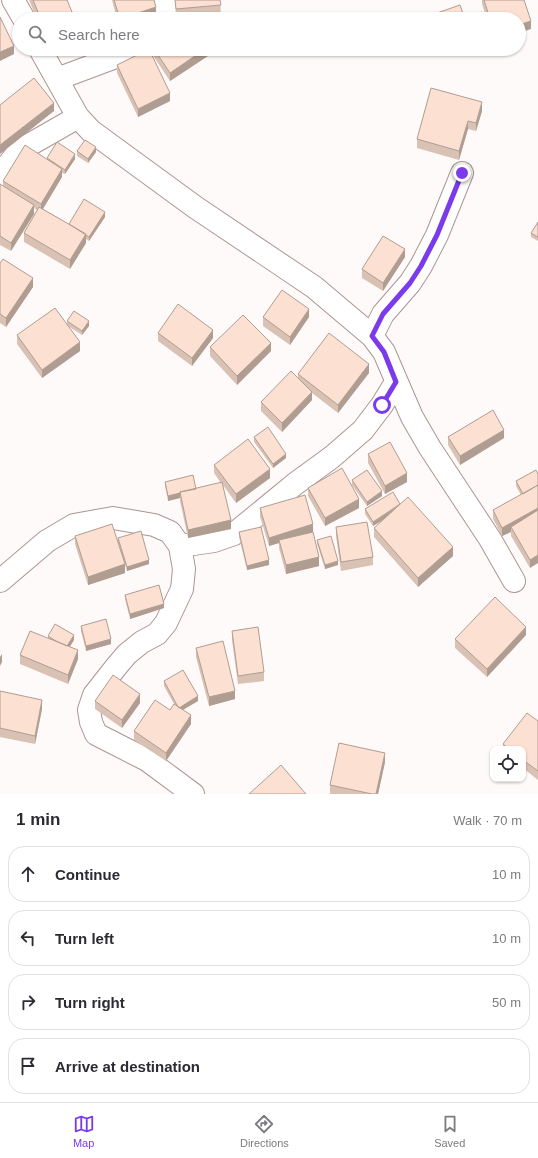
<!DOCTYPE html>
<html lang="en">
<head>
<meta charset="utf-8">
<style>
  :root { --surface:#fff; --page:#f7f7f7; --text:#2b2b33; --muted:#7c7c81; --line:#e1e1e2; --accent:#7c3aed }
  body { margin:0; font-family:Helvetica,sans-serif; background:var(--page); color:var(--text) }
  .controls { position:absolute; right:12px; bottom:12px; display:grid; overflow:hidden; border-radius:8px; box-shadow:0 1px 3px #0004 }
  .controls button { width:36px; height:36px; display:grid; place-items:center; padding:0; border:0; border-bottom:1px solid var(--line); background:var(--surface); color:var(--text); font:20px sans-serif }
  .stop { position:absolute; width:12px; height:12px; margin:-9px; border:3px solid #7c3aed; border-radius:50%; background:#fff }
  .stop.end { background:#7c3aed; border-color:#fff; box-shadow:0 1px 4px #0008 }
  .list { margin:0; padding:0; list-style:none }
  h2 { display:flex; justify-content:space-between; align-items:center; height:52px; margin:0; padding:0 16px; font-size:17px }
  h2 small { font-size:13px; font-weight:400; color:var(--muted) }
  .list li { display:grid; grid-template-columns:26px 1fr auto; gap:12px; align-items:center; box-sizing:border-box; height:56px; margin:0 8px 8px; padding:0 8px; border:1px solid var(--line); border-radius:16px }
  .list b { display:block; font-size:15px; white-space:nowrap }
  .list em { font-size:13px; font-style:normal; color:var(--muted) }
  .icon { flex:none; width:22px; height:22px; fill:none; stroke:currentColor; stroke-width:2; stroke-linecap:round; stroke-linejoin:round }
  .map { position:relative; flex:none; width:538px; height:794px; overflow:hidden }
  .search { position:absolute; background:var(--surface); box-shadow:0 1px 3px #0004; left:12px; right:12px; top:12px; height:44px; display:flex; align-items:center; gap:10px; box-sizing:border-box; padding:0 14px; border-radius:22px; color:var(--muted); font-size:15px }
  .sheet { height:308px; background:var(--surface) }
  nav { display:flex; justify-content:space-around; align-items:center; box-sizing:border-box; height:56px; border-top:1px solid var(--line); background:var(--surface); font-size:11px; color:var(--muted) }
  nav a { display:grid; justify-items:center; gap:2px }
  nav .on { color:var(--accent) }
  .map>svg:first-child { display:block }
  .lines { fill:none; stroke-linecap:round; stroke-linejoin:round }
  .minor-casing { stroke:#ad9494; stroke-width:24 }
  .minor { stroke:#fff; stroke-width:22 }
  .wall { fill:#d9c1b4 }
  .shaded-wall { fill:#b09d92 }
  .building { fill:#fce0d1; stroke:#b09d92 }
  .route { stroke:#7c3aed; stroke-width:5 }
</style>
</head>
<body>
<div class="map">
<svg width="538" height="794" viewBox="0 0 538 794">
  <rect width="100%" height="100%" fill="#fffafa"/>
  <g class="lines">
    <defs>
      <path id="minor" d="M13,0l11,19
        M165,0l1,11 -1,8
        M40,49l38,68 13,14 104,76 119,80 58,49 12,16 28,65 18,31 60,91 24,42
        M57,79l80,-30
        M0,175l15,-19 14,-11 49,-28
        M372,336l11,-22 27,-31 11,-17 16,-31 25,-62
        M180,546l34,-5 20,-7 61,-50 37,-27 31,-27 19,-25 14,-23
        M0,581l47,-40 27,-16 39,-7 41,7 16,7 10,14 4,23 -2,20 -16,34 -9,11 -15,8 -15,12 -11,13 -22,28 -5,15 2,12 5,12 51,26 46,34"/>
    </defs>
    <use href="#minor" class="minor-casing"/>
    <use href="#minor" class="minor"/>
  </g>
  <path class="wall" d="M29,0h38l5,19h-35z
    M112,0h42l2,16 -10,3h-29z
    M175,0h45l1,14 -45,3z
    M482,0h42l7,29 -12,-10h-32l-5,-15z
    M152,49h62v3l-44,29 -18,-27z
    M117,65l53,36 -32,16 -21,-44z
    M482,111l-6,20 -8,-2 -9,31 -42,-12v-9z
    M77,151l19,1 -8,11 -11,-7z
    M47,158l28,1 -10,15 -3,-1v4l-19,32 26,15 36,-7 -16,24 -3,-2v4l-16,26 -46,-27v-9l13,-23 -3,-2v6l-23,37 -11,-6v-61l3,2v-5l44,-22z
    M538,222v19l-7,-4v-4z
    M405,257l-22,34 -21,-13v-9z
    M0,263l33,24 -27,40 -6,-4z
    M263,317h46l-19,28 -27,-19z
    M67,321l22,5 -7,9 -14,-9 12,25 -38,27 -25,-34v-9l50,-11z
    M158,333l55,5 -21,28 -34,-25z
    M210,347l61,4 -34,34 -27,-29z
    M369,373l-31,40 -26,-20v7l-30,32 -21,-21v-9l37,-24v-4z
    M254,437l32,21 -13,10 -19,-26z
    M448,437l56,1 -44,27 -12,-20z
    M368,454l39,28 -22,12 -17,-31z
    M214,465l56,13 -34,25 -13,-18 8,44 -43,9 -8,-37v-3l-12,3 -3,-15v-4l31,7 25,-6 -7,-10z
    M536,470l-6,98 -19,-32v-4l-9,4 -9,-17v-9l28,-15 -5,-9v-5z
    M352,480l30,16 -15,10 -15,-21z
    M308,488l51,20 -34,18 -17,-30z
    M400,504l53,52 -35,31 -44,-50v-9l8,-7 -9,5 -8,-12v-5z
    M260,508l53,25 6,33 -33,8 -7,-26v-5l-10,3 -9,-29z
    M336,527l37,30v8l-32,6 -5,-35z
    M239,532l30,33 -22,5 -8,-33z
    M75,536l50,37 -37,12 -13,-41z
    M118,538l31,26 -22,7 -9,-29z
    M317,540l21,25 -13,4 -8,-25z
    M125,595l39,13 -34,11 -5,-20z
    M81,626l30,18 -25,7 -5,-20z
    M232,631l32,41v9l-26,3 -6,-44z
    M526,635l-39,42 -32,-29v-9z
    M48,636l26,4 -4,7 8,12 -10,25 -48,-20v-9l28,-17z
    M196,648l39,51 -26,7 -13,-49z
    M164,681l34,20 -15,9 8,14 -25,37 -32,-21v-9l36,-21 4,-6 -10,-18z
    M0,691l42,18 -7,35 -35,-7z
    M95,701l45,2 -18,25 -27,-19z
    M538,721v59l-15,-12v-19h-20v-5z
    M385,762l-7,32h-48v-9z"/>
  <path class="shaded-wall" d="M156,7v9l-10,3h-26z
    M72,12v7h-16z
    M531,21v8l-12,4v-8z
    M14,46v8l-14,7v-9z
    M205,49h9v3l-44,29v-8z
    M170,93v8l-32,16v-8z
    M482,102v9l-6,20v-8z
    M54,103v8l-54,43v-9z
    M468,121v8l-9,31v-9z
    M96,147v5l-8,11v-4z
    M75,154v5l-10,15v-4z
    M62,169v8l-21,35v-8z
    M34,205v9l-23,37v-8z
    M105,212v5l-16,24v-4z
    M86,234v9l-16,26v-9z
    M405,249v8l-22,34v-8z
    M33,278v9l-27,40v-9z
    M309,309v8l-19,28v-8z
    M89,321v5l-7,9v-4z
    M213,330v8l-21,28v-8z
    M80,342v9l-38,27v-8z
    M271,343v8l-34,34v-9z
    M369,364v9l-31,40v-8z
    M312,392v8l-30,32v-9z
    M504,430v8l-44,27v-9z
    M286,454v4l-13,10v-4z
    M270,469v9l-34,25v-9z
    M407,473v9l-22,12v-8z
    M382,491v5l-15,10v-4z
    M180,493v5l-12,3v-5z
    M359,499v9l-34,18v-8z
    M400,505v4l-27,17v-4z
    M538,508v8l-27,11v5l-9,4v-8z
    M231,520v9l-43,9v-8z
    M313,524v9l-34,7v3l-10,3v-8z
    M453,547v9l-35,31v-9z
    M538,555v8l-8,5v-8z
    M319,557v9l-33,8v-9z
    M149,560v4l-22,7v-4z
    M269,560v5l-22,5v-4z
    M338,561v4l-13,4v-4z
    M125,564v9l-37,12v-8z
    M164,604v4l-34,11v-5z
    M526,627v8l-39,42v-8z
    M74,635v5l-8,12v-5z
    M111,639v5l-25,7v-5z
    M78,650v9l-10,25v-9z
    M2,654v8l-2,4v-9z
    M235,691v8l-26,7v-9z
    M140,694v9l-18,25v-8z
    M198,696v5l-19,11v-4z
    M42,700v9l-7,35v-8z
    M191,715v9l-25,37v-8z
    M385,753v9l-7,32h-2z"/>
  <path class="building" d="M33,0h34l5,12 -16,7h-15z
    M114,0h40l2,7 -36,12z
    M175,0h45l1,5 -45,4z
    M484,0h40l7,21 -12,4v-6h-29z
    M460,5l5,14h-26l-2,-6z
    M482,12l2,7h-14l-1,-3z
    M196,15l2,4h-8z
    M0,17l14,29 -14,6z
    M149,49l21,44 -32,16 -21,-44z
    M154,49h51l-35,24z
    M34,78l20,25 -54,42v-40z
    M431,88l51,14 -6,21 -8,-2 -9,30 -42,-12z
    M85,140l11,7 -8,12 -11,-8z
    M57,142l18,12 -10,16 -18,-12z
    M25,145l37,24 -21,35 -38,-23z
    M0,184l34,21 -23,38 -11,-7z
    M84,199l21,13 -16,25 -20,-13z
    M39,207l47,27 -16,26 -46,-27z
    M538,222v15l-7,-4z
    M383,236l22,13 -22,34 -21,-14z
    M3,259l30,19 -27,40 -6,-4v-51z
    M282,290l27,19 -19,28 -27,-20z
    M178,304l35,26 -21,28 -34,-25z
    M55,308l25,34 -38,28 -25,-35z
    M74,311l15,10 -7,10 -15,-10z
    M243,315l28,28 -34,33 -27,-29z
    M329,333l40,31 -31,41 -40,-31z
    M291,371l21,21 -30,31 -21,-21z
    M493,410l11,20 -44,26 -12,-19z
    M268,427l18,27 -13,10 -19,-27z
    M248,439l22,30 -34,25 -22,-29z
    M390,442l17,31 -22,13 -17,-32z
    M342,468l17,31 -34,19 -17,-30z
    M367,470l15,21 -15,11 -15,-22z
    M536,470l2,4v11l-15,9 -7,-13z
    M193,475l3,14 -16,3v1l-12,3 -3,-14z
    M222,482l9,38 -43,10 -8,-38z
    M538,485v23l-36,20 -9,-18z
    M393,492l7,12 -27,18 -8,-13z
    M305,495l8,29 -44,14 -9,-30z
    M408,497l45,50 -35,31 -44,-50z
    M538,510v45l-8,5 -19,-33z
    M367,522l6,35 -32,5 -5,-35z
    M112,524l13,40 -37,13 -13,-41z
    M261,527l8,33 -22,6 -8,-34z
    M141,531l8,29 -22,7 -9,-29z
    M313,532l6,25 -33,8 -7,-25z
    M331,536l7,25 -13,4 -8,-25z
    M159,585l5,19 -34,10 -5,-19z
    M495,597l31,30 -39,42 -32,-30z
    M106,619l5,20 -25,7 -5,-20z
    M55,624l19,11 -7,11 -11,-5 -8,-5z
    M258,627l6,45 -26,4 -6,-45z
    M30,631l48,19 -10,25 -48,-20z
    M223,641l12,50 -26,6 -13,-49z
    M183,670l15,26 -19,12 -1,-1 -14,-26z
    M113,675l27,19 -18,26 -27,-19z
    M0,691l42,9 -7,36 -35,-8z
    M155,700l15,10 4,-6 17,11 -25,38 -32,-22z
    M527,713l11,8v50l-15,-11v-11h-14l-6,-5z
    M339,743l46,10 -9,41h-4l-42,-9z
    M281,765l25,29h-57z"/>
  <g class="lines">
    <path class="route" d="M382,405l14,-23 -12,-30 -12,-16 11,-22 27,-31 11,-17 16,-31 25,-62"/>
  </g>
</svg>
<div class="controls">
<button><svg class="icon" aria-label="locate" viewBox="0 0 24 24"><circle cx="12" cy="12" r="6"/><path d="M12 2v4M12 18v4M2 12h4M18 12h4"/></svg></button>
</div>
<div class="stop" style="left:382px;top:405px"></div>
<div class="stop end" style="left:462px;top:173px"></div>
<div class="search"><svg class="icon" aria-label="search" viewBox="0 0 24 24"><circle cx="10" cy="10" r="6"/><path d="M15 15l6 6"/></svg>Search here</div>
</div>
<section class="sheet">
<h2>1 min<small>Walk · 70 m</small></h2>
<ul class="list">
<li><svg class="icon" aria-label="ahead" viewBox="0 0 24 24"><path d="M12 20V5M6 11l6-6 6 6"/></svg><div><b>Continue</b></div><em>10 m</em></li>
<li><svg class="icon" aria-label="left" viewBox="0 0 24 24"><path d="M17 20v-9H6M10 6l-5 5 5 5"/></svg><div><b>Turn left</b></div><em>10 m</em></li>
<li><svg class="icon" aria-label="right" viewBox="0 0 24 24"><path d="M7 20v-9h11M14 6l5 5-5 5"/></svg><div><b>Turn right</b></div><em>50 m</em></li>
<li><svg class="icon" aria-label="arrive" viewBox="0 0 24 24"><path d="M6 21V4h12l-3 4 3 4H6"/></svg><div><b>Arrive at destination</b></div></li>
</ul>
</section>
<nav>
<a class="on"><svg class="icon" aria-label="map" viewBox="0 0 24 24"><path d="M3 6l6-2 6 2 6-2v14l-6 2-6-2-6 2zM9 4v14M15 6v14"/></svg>Map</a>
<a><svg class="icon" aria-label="directions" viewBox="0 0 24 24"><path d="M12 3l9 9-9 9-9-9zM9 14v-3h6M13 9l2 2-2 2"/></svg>Directions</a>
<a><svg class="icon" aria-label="saved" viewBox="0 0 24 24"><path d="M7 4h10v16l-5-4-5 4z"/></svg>Saved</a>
</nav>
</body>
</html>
